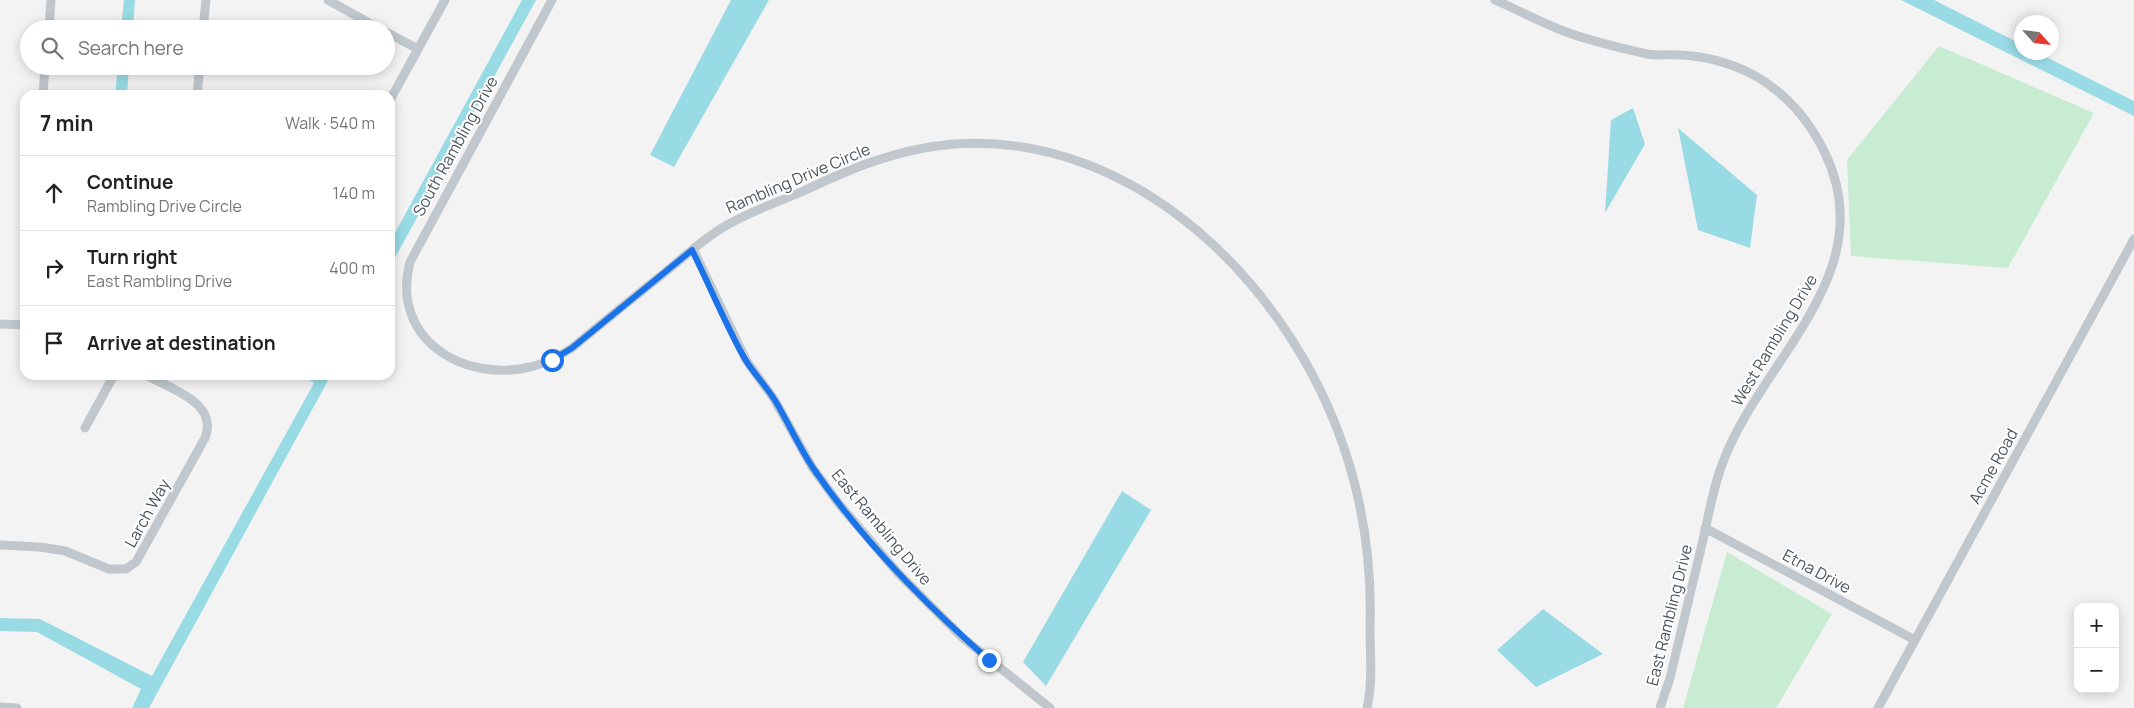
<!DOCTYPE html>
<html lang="en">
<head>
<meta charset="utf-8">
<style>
  :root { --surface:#fff; --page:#f2f2f2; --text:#222; --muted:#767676; --line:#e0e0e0 }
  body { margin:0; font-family:Manrope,sans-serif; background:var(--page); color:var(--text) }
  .controls { position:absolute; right:15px; bottom:15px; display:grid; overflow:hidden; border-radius:10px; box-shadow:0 2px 12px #0003 }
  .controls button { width:45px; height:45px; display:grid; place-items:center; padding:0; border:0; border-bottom:1px solid var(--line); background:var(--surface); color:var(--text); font:25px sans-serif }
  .compass { position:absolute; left:2014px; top:15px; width:45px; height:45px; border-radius:50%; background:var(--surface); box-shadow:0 2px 12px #0003; rotate:117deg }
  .stop { position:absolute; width:15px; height:15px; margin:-11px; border:4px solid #1a73e8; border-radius:50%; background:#fff }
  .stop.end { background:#1a73e8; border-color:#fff; box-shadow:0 1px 5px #0008 }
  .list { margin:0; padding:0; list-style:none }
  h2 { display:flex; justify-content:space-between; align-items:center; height:65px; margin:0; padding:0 20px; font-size:21px }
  h2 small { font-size:16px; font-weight:400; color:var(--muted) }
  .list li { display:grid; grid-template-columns:32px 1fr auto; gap:15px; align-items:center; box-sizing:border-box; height:75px; padding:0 20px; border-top:1px solid var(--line) }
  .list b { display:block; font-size:19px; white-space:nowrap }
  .list p { margin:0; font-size:16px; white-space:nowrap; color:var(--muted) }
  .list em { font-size:16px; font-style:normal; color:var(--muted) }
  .icon { flex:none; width:28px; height:28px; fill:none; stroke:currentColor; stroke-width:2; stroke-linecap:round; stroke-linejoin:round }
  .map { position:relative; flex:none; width:2134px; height:708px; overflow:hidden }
  .search { position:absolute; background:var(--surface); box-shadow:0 2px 12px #0003; left:20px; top:20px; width:375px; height:55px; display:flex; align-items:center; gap:12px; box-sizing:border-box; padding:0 18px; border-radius:28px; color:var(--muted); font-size:19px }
  .panel { position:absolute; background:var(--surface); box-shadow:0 2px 12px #0003; left:20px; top:90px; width:375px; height:290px; border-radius:15px }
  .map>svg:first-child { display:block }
  .green { fill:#c7ecd2 }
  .water { fill:#99dbe5 }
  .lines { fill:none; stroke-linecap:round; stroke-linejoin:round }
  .minor { stroke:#c0c8cd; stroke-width:9 }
  .route { stroke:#1a73e8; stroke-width:6 }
  .labels { text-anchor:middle; stroke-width:4; stroke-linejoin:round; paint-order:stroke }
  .street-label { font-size:16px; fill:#4c575e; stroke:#fff }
</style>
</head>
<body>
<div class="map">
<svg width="2134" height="708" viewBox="0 0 2134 708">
  <rect width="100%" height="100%" fill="#f4f3f3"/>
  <path class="green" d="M1939,46l155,67 -86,155 -157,-12 -4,-96z
    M1727,552l105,62 -56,94h-93z"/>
  <path class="water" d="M124,0h11l-2,29h-12z
    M522,0h14l-146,267v-25z
    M731,0h38l-95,167 -24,-12z
    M1901,0h33l87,44 1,8 16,1 96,48v15z
    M118,66h11l-2,29h-12z
    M1633,108l12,36 -40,69 6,-93z
    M1678,128l79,67 -7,53 -52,-18z
    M301,375h30l-182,333h-17l9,-19 -104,-57 -37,-1v-13l40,1 112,57 162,-293z
    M1122,491l29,19 -105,176 -23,-24z
    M1543,609l60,45 -67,33 -39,-37z"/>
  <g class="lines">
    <path class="minor" d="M328,0l52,29
      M552,0l-142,262c-20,76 52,121 120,105 15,-3 29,-11 42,-19 30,-25 61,-50 91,-74 21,-17 41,-36 64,-49 24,-14 49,-22 74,-33 51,-24 95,-43 153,-48 183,-13 337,143 391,307 19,57 27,116 25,177 0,27 3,53 -3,80
      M1495,0c25,11 49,24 74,33 25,9 52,15 78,21 10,2 22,0 33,1 25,1 50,8 72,19 33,18 57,46 73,79 58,120 -64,207 -102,309 -10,25 -14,52 -20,78 -11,46 -22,92 -33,138l-10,30
      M49,29l2,-29
      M203,29l3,-29
      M386,32l32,17
      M43,95l2,-29
      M197,95l3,-29
      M390,100l55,-100
      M693,249l53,111 28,39 38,68 27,37 59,69 65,65 87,70
      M0,324l25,1
      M85,428l29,-53
      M1705,528l210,112
      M0,545l40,2 25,4 44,18h17l10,-7 69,-124c14,-35 -34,-49 -59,-63
      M0,707l17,1
      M1878,708l256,-469"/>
  </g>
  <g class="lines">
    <path class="route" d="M552,360l20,-12 120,-98c18,36 33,74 53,109 9,15 22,28 31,43 13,22 23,45 37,66 49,72 111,135 176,192"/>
  </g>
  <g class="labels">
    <g class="street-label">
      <text transform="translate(455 146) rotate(-61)" y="6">South Rambling Drive</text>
      <text transform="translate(798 178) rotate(-23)" y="6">Rambling Drive Circle</text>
      <text transform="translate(1774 340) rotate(-59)" y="6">West Rambling Drive</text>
      <text transform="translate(1993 466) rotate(-61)" y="6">Acme Road</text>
      <text transform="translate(147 513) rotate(-61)" y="6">Larch Way</text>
      <text transform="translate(882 527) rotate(50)" y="6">East Rambling Drive</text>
      <text transform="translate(1817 571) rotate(28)" y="6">Etna Drive</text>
      <text transform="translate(1669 615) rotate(-76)" y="6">East Rambling Drive</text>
    </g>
  </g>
</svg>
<div class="controls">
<button>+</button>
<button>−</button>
</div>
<svg class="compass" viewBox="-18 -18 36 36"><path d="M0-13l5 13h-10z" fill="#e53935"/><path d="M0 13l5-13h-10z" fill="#767676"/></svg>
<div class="stop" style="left:552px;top:360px"></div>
<div class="stop end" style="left:989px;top:660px"></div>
<div class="search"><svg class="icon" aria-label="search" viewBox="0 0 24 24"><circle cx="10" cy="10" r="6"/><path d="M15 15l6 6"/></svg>Search here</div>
<section class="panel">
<h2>7 min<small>Walk · 540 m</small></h2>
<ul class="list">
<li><svg class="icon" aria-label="ahead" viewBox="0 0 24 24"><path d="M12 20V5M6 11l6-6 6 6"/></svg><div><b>Continue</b><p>Rambling Drive Circle</p></div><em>140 m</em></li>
<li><svg class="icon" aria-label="right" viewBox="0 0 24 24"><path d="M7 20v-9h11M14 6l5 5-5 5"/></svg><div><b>Turn right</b><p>East Rambling Drive</p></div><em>400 m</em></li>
<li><svg class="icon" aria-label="arrive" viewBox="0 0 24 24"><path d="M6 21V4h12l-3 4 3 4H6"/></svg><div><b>Arrive at destination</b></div></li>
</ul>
</section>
</div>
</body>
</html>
